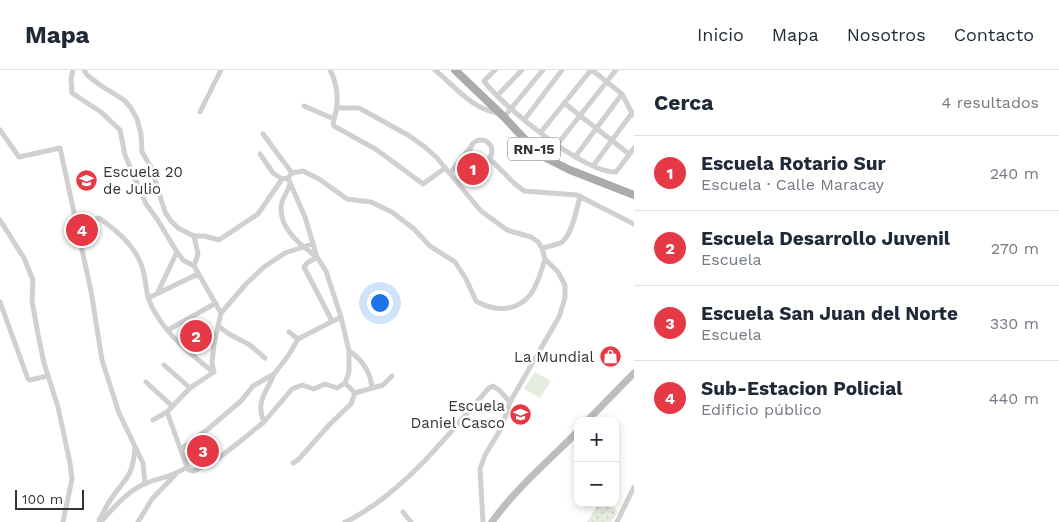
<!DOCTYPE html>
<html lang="es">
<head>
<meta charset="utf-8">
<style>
  :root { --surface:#fff; --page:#f6f6f7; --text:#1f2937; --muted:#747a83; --line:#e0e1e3; --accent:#e63946 }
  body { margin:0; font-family:"Work Sans",sans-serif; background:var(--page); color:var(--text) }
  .controls { position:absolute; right:15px; bottom:15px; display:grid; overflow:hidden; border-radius:10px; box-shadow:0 2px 8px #0003 }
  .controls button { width:45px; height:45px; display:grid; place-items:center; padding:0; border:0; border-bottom:1px solid var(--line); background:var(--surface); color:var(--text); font:25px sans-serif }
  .scale { position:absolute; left:15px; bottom:12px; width:69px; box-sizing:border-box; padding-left:5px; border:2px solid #333; border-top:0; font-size:14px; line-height:18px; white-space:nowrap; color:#333; -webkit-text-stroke:4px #fff; paint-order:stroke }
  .you { position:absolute; left:379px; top:232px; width:18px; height:18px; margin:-12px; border:4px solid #fff; border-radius:50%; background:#1a73e8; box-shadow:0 0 0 8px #1a73e833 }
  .badge { display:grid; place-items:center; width:32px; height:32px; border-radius:50%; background:var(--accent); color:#fff; font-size:16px; font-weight:700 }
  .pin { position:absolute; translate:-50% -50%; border:2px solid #fff; box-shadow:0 1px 5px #0006 }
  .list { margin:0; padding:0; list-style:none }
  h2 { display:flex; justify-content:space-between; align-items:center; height:65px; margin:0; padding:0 20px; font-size:21px }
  h2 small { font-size:16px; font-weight:400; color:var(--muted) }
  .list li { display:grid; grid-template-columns:32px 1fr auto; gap:15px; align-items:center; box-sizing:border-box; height:75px; padding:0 20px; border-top:1px solid var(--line) }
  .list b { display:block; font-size:19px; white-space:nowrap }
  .list p { margin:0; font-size:16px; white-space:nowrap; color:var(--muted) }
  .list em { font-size:16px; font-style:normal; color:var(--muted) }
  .map { position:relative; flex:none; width:634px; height:452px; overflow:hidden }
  header { display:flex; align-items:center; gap:30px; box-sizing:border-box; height:70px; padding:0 25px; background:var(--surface); border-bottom:1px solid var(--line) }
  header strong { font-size:24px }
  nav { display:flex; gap:28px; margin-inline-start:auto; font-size:18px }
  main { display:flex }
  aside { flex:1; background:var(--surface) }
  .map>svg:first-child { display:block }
  .grass { fill:#e6ecdf }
  .park { fill:url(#park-dots) }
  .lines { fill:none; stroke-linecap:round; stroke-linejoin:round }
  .street { stroke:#d0d0d0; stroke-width:5 }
  .secondary { stroke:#bdbdbd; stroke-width:7 }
  .primary { stroke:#ababab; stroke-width:8 }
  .labels { text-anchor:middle; stroke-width:5; stroke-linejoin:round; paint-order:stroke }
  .shield { fill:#fff; stroke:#707070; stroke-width:1 }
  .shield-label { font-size:14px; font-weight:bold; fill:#333 }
  .poi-label { font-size:15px; fill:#333; stroke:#fff; text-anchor:end }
</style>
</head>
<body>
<header>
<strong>Mapa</strong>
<nav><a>Inicio</a><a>Mapa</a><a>Nosotros</a><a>Contacto</a></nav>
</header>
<main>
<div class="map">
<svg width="634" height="452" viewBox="0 0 634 452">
  <defs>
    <pattern id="park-dots" width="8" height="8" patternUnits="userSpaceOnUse" patternTransform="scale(1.25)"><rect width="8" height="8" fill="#e6ecdf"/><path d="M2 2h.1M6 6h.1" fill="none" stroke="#c6cbc0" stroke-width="1.8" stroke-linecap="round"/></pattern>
  </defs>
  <rect width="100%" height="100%" fill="#fff"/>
  <path class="grass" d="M535,302l16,9 -11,17 -16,-9z"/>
  <path class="park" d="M599,433h10l9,9 -7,10h-24z"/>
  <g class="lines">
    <path class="street" d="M73,0l-2,9 1,14 29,19 19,18 5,25 21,49 11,15 20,33 6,8 11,6
      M84,0l3,5 13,10 24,15 7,8 6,11 4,15 1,18 9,15 14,45 6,9 7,7 16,8h10l15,4 39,-26 24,-35 6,-1 4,-5 11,-2 16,8 28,20 24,3 21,10 22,17 16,17 25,16 11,17 10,22c17,10 39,12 54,-6 8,-10 11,-24 15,-36
      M330,0c9,17 9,35 3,53l1,3 43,24 46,34 22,-16
      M435,0c21,17 36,39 64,43
      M495,0l-11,11c18,25 100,92 132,91l18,-24
      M592,0l30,24 11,21
      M497,26l25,-26
      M564,33l65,51
      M304,36l30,13
      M338,38h21l49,27 17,12 12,11 44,53 26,19 24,7 7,5 4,6 3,11 13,13 7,13v13l-6,19 -49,85 -8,25 -17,28 -5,14 3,53
      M200,42l21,-42
      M504,47l39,-47
      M525,49l37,-49
      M0,60l19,27 41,-9 31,143 11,69 17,53 24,50 2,21
      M541,62l50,-62
      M263,64l29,39
      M470 81a11 11 0 1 1 22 0a11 11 0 1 1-22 0Z
      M556,76l60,-76
      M260,84l13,19 9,6
      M575,87l47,-63
      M489,88l25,25 10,8 53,4 57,29
      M593,96l39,-53
      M450,103l19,-24
      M290,114c-2,6 -6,12 -8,18 -6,24 18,43 35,55l-10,6 -3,4 28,54
      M0,150l24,38 9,22 -1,21 6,33 6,29 14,44 12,56 2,16 -9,43
      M75,155l24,-7c20,14 40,31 45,56 3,16 2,25 12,40 14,24 36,41 57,58
      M194,166l4,18 -4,12 27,47
      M542,178c7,-2 15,-3 20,-6 10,-7 15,-34 18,-46
      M157,224l20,-42
      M148,228l50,-24
      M0,232l28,77 2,1 18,-4
      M218,256l11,8 21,11 15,13
      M168,260l48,-27
      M289,262l9,7
      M349,281c13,8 22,22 23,37
      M164,295l26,23
      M146,312l26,24
      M345,313l10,10
      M167,342l20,55 2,3 5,1 26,-14 18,-14 26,-21 28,-33 10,-4 12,4 11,-5 12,4 8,-5 4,-11v-21l-8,-34 -15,-46 -9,-14 -12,-40 -17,-39
      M153,350l14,-8 23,-24 24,-16 -2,-9 2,-19 7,-31 25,-29 18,-17 21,-14 27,-9
      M264,352c-9,-21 3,-30 10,-48
      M181,379l27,-20 33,-28 12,-15 21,-12 14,-18 10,-17 43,-22
      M293,393l5,-3 32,-36 21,-20 4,-11 28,-8 9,-9
      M403,442l8,10
      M99,450c4,-6 7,-14 12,-21 15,-22 22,-22 24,-52
      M101,452c12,-14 26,-30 43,-38 16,-7 27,-6 43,-17
      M138,452l14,-23 23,-24
      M345,452c11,-4 19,-11 29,-17 45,-32 79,-76 115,-117l4,-2 6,4 11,12
      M617,452l17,-35"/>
    <path class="secondary" d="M587,351l47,-48
      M492,452c24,-34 57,-61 86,-91"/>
    <path class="primary" d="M455,0l49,47 29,31 11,9 26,13 64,25"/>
  </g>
  <defs>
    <symbol id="school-disc" viewBox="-11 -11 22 22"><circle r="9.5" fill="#e63946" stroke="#fff"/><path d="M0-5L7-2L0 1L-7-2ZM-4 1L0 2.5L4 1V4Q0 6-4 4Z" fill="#fff"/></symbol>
    <symbol id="shop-disc" viewBox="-11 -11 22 22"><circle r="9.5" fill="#e63946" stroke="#fff"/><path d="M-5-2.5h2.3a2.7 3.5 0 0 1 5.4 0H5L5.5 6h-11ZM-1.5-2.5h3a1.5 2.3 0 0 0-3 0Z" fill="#fff"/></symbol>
  </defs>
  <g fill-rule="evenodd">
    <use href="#school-disc" x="74" y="98" width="25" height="25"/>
    <use href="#shop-disc" x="598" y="274" width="25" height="25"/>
    <use href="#school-disc" x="508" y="332" width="25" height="25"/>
  </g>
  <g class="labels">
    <rect class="shield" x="508" y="67.5" width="52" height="23" rx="4"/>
    <g class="shield-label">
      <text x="534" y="84">RN-15</text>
    </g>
    <g class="poi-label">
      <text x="103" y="107" text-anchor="start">Escuela 20<tspan x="103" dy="17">de Julio</tspan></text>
      <text x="594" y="292">La Mundial</text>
      <text x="505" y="341">Escuela<tspan x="505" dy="17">Daniel Casco</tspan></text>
    </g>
  </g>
</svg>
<div class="controls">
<button>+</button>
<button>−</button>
</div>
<div class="scale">100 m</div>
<div class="you"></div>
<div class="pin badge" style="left:473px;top:99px">1</div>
<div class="pin badge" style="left:196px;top:266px">2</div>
<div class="pin badge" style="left:203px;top:381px">3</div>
<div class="pin badge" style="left:82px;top:160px">4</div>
</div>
<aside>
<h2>Cerca<small>4 resultados</small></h2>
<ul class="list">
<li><span class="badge">1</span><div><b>Escuela Rotario Sur</b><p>Escuela · Calle Maracay</p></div><em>240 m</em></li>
<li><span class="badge">2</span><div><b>Escuela Desarrollo Juvenil</b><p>Escuela</p></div><em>270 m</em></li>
<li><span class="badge">3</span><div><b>Escuela San Juan del Norte</b><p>Escuela</p></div><em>330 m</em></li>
<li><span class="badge">4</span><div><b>Sub-Estacion Policial</b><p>Edificio público</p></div><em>440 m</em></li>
</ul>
</aside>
</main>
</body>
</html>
